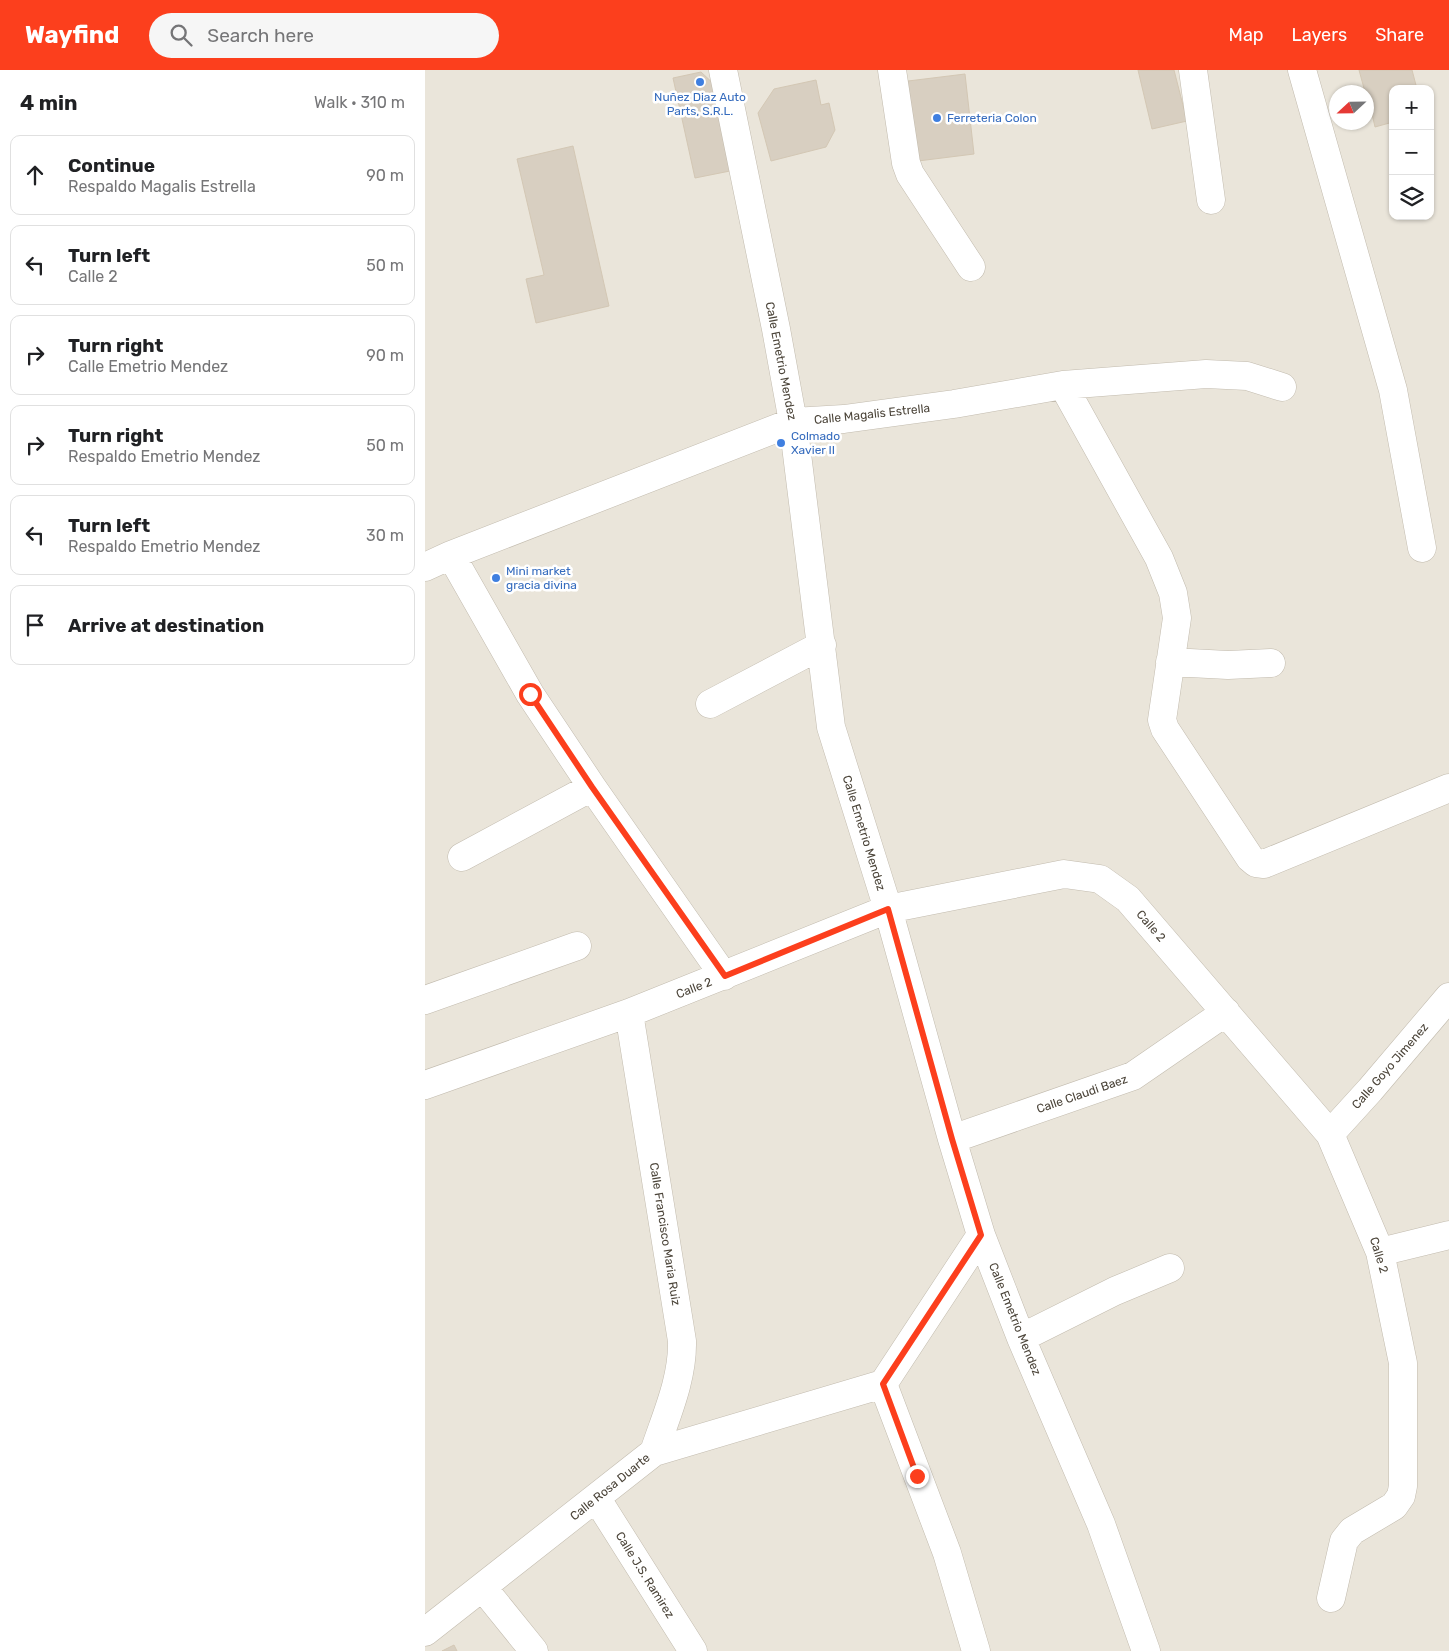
<!DOCTYPE html>
<html lang="en">
<head>
<meta charset="utf-8">
<style>
  :root { --surface:#fff; --page:#f6f6f6; --text:#202124; --muted:#757577; --line:#e0e0e0; --accent:#fc3f1d }
  body { margin:0; font-family:Rubik,sans-serif; background:var(--page); color:var(--text) }
  .controls { position:absolute; right:15px; top:15px; display:grid; overflow:hidden; border-radius:10px; box-shadow:0 1px 4px #0004 }
  .controls button { width:45px; height:45px; display:grid; place-items:center; padding:0; border:0; border-bottom:1px solid var(--line); background:var(--surface); color:var(--text); font:25px sans-serif }
  .compass { position:absolute; left:904px; top:15px; width:45px; height:45px; border-radius:50%; background:var(--surface); box-shadow:0 1px 4px #0004; rotate:248deg }
  .stop { position:absolute; width:15px; height:15px; margin:-11px; border:4px solid #fc3f1d; border-radius:50%; background:#fff }
  .stop.end { background:#fc3f1d; border-color:#fff; box-shadow:0 1px 5px #0008 }
  .list { margin:0; padding:0; list-style:none }
  h2 { display:flex; justify-content:space-between; align-items:center; height:65px; margin:0; padding:0 20px; font-size:21px }
  h2 small { font-size:16px; font-weight:400; color:var(--muted) }
  .list li { display:grid; grid-template-columns:32px 1fr auto; gap:15px; align-items:center; box-sizing:border-box; height:80px; margin:0 10px 10px; padding:0 10px; border:1px solid var(--line); border-radius:10px }
  .list b { display:block; font-size:19px; white-space:nowrap }
  .list p { margin:0; font-size:16px; white-space:nowrap; color:var(--muted) }
  .list em { font-size:16px; font-style:normal; color:var(--muted) }
  .icon { flex:none; width:28px; height:28px; fill:none; stroke:currentColor; stroke-width:2; stroke-linecap:round; stroke-linejoin:round }
  .map { position:relative; flex:none; width:1024px; height:1581px; overflow:hidden }
  header { display:flex; align-items:center; gap:30px; box-sizing:border-box; height:70px; padding:0 25px; background:var(--accent); color:#fff }
  header strong { font-size:24px }
  nav { display:flex; gap:28px; margin-inline-start:auto; font-size:18px }
  .search { width:350px; height:45px; background:var(--page); display:flex; align-items:center; gap:12px; box-sizing:border-box; padding:0 18px; border-radius:28px; color:var(--muted); font-size:19px }
  main { display:flex }
  aside { flex:1; background:var(--surface) }
  .map>svg:first-child { display:block }
  .residential { fill:#eae5da; fill-rule:evenodd }
  .building { fill:#d8cfc1; stroke:#d3c7b4 }
  .lines { fill:none; stroke-linecap:round; stroke-linejoin:round }
  .minor-casing { stroke:#c2bbae; stroke-width:29 }
  .minor { stroke:#fff; stroke-width:28 }
  .route { stroke:#fc3f1d; stroke-width:6 }
  .shop-dot { fill:#3f7fe0; stroke:#fff; stroke-width:2 }
  .labels { text-anchor:middle; stroke-width:5; stroke-linejoin:round; paint-order:stroke }
  .shop-label { font-size:12px; fill:#366cbe; stroke:#fff; text-anchor:start }
  .street-label { font-size:12px; fill:#4b4439; stroke:#fff }
</style>
</head>
<body>
<header>
<strong>Wayfind</strong>
<div class="search"><svg class="icon" aria-label="search" viewBox="0 0 24 24"><circle cx="10" cy="10" r="6"/><path d="M15 15l6 6"/></svg>Search here</div>
<nav><a>Map</a><a>Layers</a><a>Share</a></nav>
</header>
<main>
<aside>
<h2>4 min<small>Walk · 310 m</small></h2>
<ul class="list">
<li><svg class="icon" aria-label="ahead" viewBox="0 0 24 24"><path d="M12 20V5M6 11l6-6 6 6"/></svg><div><b>Continue</b><p>Respaldo Magalis Estrella</p></div><em>90 m</em></li>
<li><svg class="icon" aria-label="left" viewBox="0 0 24 24"><path d="M17 20v-9H6M10 6l-5 5 5 5"/></svg><div><b>Turn left</b><p>Calle 2</p></div><em>50 m</em></li>
<li><svg class="icon" aria-label="right" viewBox="0 0 24 24"><path d="M7 20v-9h11M14 6l5 5-5 5"/></svg><div><b>Turn right</b><p>Calle Emetrio Mendez</p></div><em>90 m</em></li>
<li><svg class="icon" aria-label="right" viewBox="0 0 24 24"><path d="M7 20v-9h11M14 6l5 5-5 5"/></svg><div><b>Turn right</b><p>Respaldo Emetrio Mendez</p></div><em>50 m</em></li>
<li><svg class="icon" aria-label="left" viewBox="0 0 24 24"><path d="M17 20v-9H6M10 6l-5 5 5 5"/></svg><div><b>Turn left</b><p>Respaldo Emetrio Mendez</p></div><em>30 m</em></li>
<li><svg class="icon" aria-label="arrive" viewBox="0 0 24 24"><path d="M6 21V4h12l-3 4 3 4H6"/></svg><div><b>Arrive at destination</b></div></li>
</ul>
</aside>
<div class="map">
<svg width="1024" height="1581" viewBox="0 0 1024 1581">
  <rect width="100%" height="100%" fill="#f6f3ec"/>
  <path class="residential" d="M0,0h1024v1581h-1024zM968,19h37v127h-37zM912,22h30v30h-30z"/>
  <path class="building" d="M713,0h36l13,51 -35,8z
    M934,0h53l5,19h-24v33l-18,5 -8,-35h-2z
    M276,2l16,15 18,83 -40,8 -22,-100z
    M540,4l9,80 -64,8 -10,-80z
    M391,10l5,25 8,-2 6,27 -9,17 -55,14 -13,-48 16,-24z
    M148,76l36,160 -73,17 -10,-44 18,-4 -27,-116z
    M29,1575l3,6h-15z"/>
  <g class="lines">
    <defs>
      <path id="minor" d="M298,0l53,259 17,93 38,305 57,182 64,230 29,96 40,103 80,186 45,127
        M467,0l14,93 4,11 61,93
        M768,0l18,130
        M877,0l91,320 29,158
        M638,315l96,173 14,35 4,25 -15,102 3,9 85,129 6,5 8,1 185,-76
        M26,485l79,139 62,93 132,189
        M0,497l26,-12 342,-133 51,-3 110,-15 109,-19 143,-11 41,2 35,11
        M745,592l58,3 43,-2
        M285,634l112,-59
        M37,787l130,-70
        M0,930l152,-54
        M204,943l53,328c1,38 -16,75 -28,111
        M0,1015l204,-72 259,-104 176,-35 36,5 28,20 202,235 50,118 23,111v123l-2,10 -7,10 -42,25 -8,10 -13,57
        M905,1064l40,-44 79,-93
        M527,1069l181,-63 93,-64
        M955,1182l69,-17
        M596,1268l94,-47 55,-23
        M172,1429l96,152
        M58,1518l51,63
        M0,1562l229,-180 229,-68
        M551,1581l-29,-98 -64,-169 98,-149"/>
    </defs>
    <use href="#minor" class="minor-casing"/>
    <use href="#minor" class="minor"/>
  </g>
  <g class="lines">
    <path class="route" d="M105,624l62,93 133,189 163,-67 64,230 29,96 -98,149 34,92"/>
  </g>
  <g class="shop-dot">
    <circle cx="275" cy="12" r="5"/>
    <circle cx="512" cy="48" r="5"/>
    <circle cx="356" cy="373" r="5"/>
    <circle cx="71" cy="508" r="5"/>
  </g>
  <g class="labels">
    <g class="shop-label">
      <text x="275" y="31" text-anchor="middle">Nuñez Diaz Auto<tspan x="275" dy="14">Parts, S.R.L.</tspan></text>
      <text x="522" y="52">Ferreteria Colon</text>
      <text x="366" y="370">Colmado<tspan x="366" dy="14">Xavier II</tspan></text>
      <text x="81" y="505">Mini market<tspan x="81" dy="14">gracia divina</tspan></text>
    </g>
    <g class="street-label">
      <text transform="translate(356 291) rotate(79)" y="4">Calle Emetrio Mendez</text>
      <text transform="translate(447 344) rotate(-6)" y="4">Calle Magalis Estrella</text>
      <text transform="translate(439 763) rotate(73)" y="4">Calle Emetrio Mendez</text>
      <text transform="translate(726 856) rotate(49)" y="4">Calle 2</text>
      <text transform="translate(269 918) rotate(-21)" y="4">Calle 2</text>
      <text transform="translate(965 996) rotate(-49)" y="4">Calle Goyo Jimenez</text>
      <text transform="translate(657 1024) rotate(-19)" y="4">Calle Claudi Baez</text>
      <text transform="translate(240 1164) rotate(81)" y="4">Calle Francisco Maria Ruiz</text>
      <text transform="translate(954 1185) rotate(73)" y="4">Calle 2</text>
      <text transform="translate(590 1249) rotate(68)" y="4">Calle Emetrio Mendez</text>
      <text transform="translate(185 1417) rotate(-39)" y="4">Calle Rosa Duarte</text>
      <text transform="translate(220 1505) rotate(58)" y="4">Calle J.S. Ramirez</text>
    </g>
  </g>
</svg>
<div class="controls">
<button>+</button>
<button>−</button>
<button><svg class="icon" aria-label="layers" viewBox="0 0 24 24"><path d="M12 4l9 5-9 5-9-5zM3 14l9 5 9-5"/></svg></button>
</div>
<svg class="compass" viewBox="-18 -18 36 36"><path d="M0-13l5 13h-10z" fill="#e53935"/><path d="M0 13l5-13h-10z" fill="#757577"/></svg>
<div class="stop" style="left:105px;top:624px"></div>
<div class="stop end" style="left:492px;top:1406px"></div>
</div>
</main>
</body>
</html>
